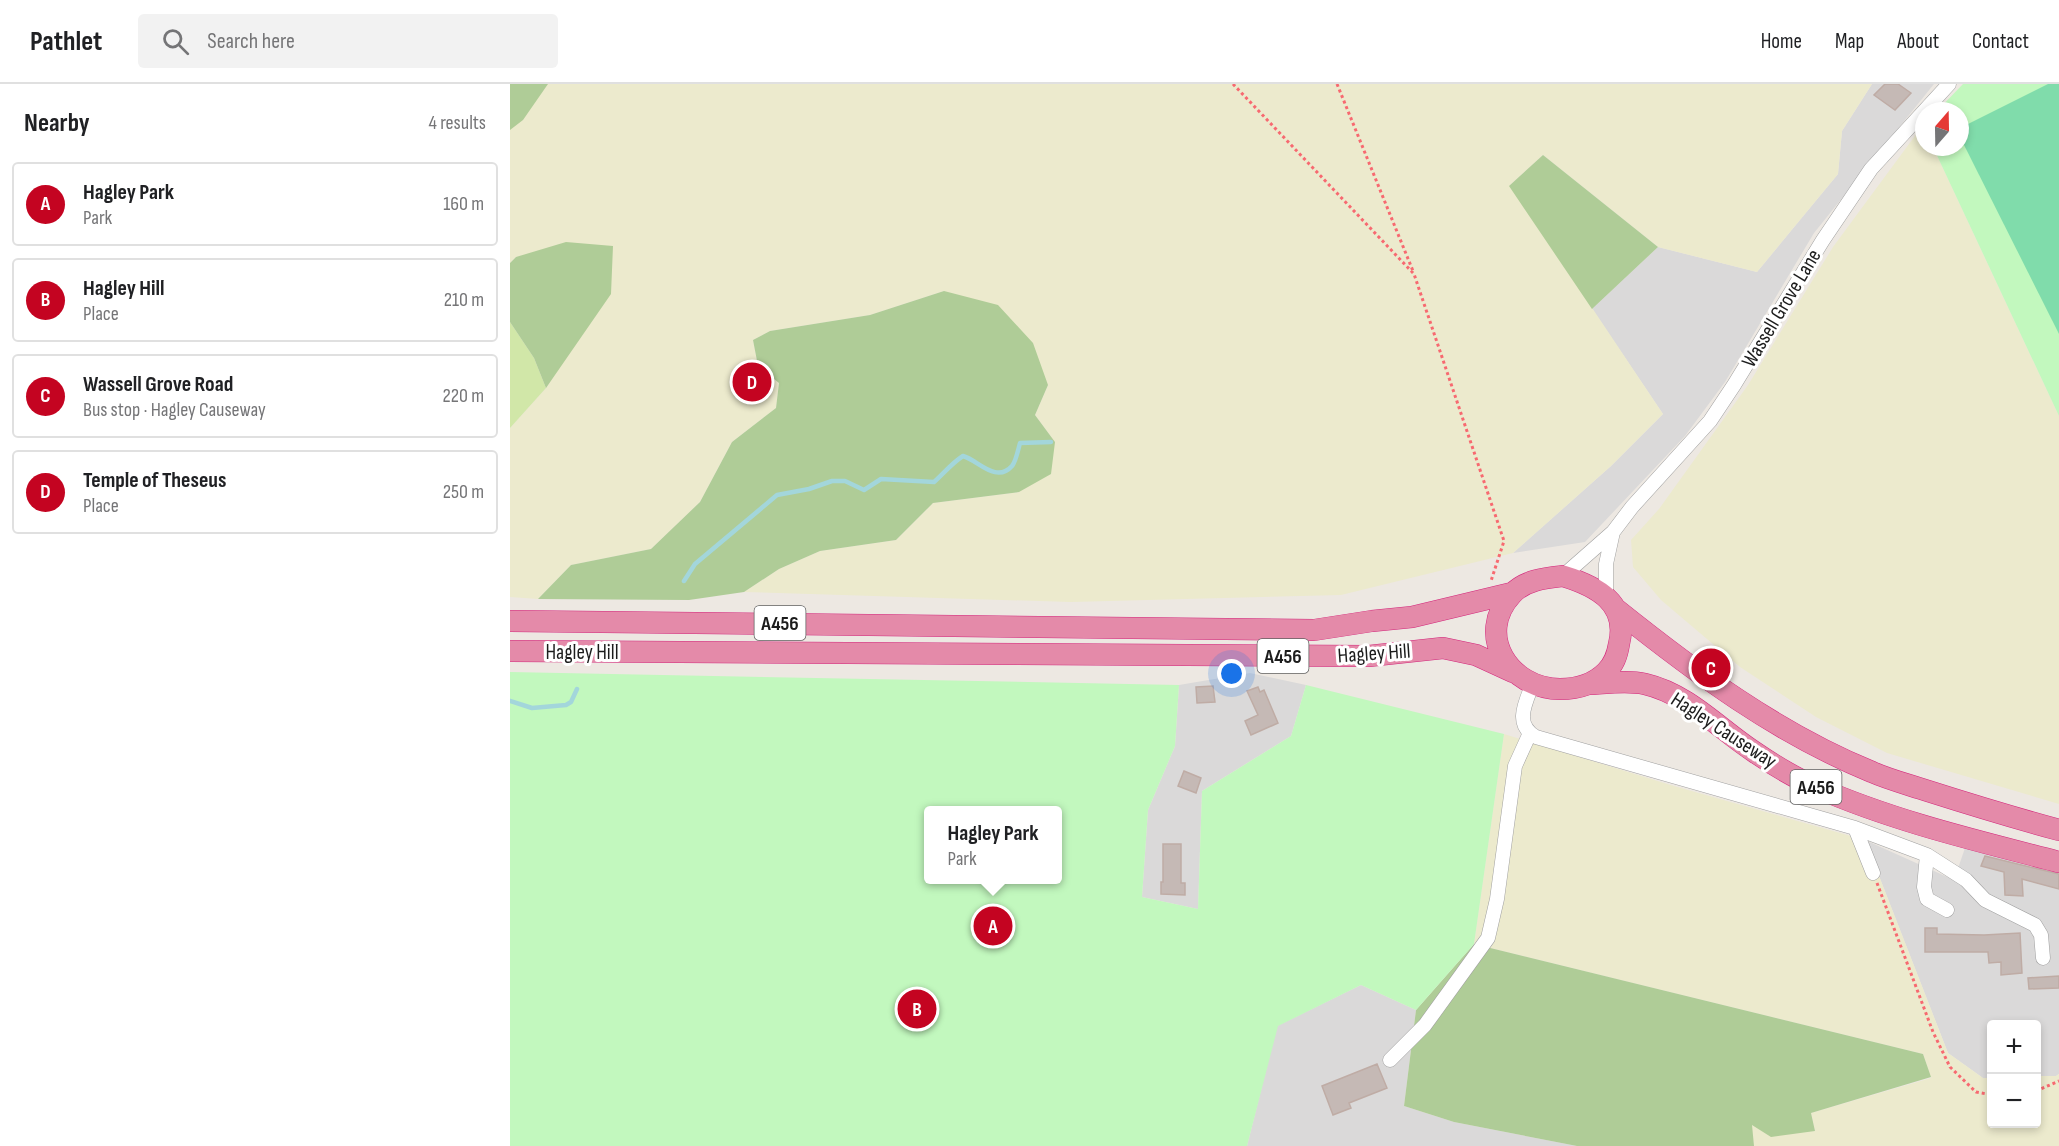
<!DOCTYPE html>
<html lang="en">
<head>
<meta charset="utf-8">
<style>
  :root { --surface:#fff; --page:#f2f2f2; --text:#202124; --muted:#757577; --line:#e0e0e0; --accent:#c40421 }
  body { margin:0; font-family:"Sofia Sans Condensed",sans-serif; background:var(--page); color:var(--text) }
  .controls { position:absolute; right:18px; bottom:18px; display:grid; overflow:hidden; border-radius:6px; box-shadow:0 3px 9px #0003 }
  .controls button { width:54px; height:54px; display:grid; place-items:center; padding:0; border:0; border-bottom:2px solid var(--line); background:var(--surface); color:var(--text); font:30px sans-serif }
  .compass { position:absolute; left:1405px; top:18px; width:54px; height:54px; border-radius:50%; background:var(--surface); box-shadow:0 3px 9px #0003; rotate:20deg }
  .you { position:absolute; left:722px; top:590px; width:21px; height:21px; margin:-15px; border:4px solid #fff; border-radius:50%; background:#1a73e8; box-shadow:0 0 0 9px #1a73e833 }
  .badge { display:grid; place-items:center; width:39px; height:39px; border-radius:50%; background:var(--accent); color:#fff; font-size:20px; font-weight:700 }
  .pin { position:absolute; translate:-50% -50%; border:3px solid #fff; box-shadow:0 2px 6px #0006 }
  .popup { position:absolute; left:414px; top:722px; width:138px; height:78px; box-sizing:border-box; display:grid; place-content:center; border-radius:6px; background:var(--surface); filter:drop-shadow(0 2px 4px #0005); font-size:20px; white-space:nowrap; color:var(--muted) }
  .popup b { font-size:22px; color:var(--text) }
  .popup::after { content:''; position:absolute; left:50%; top:100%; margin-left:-12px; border:12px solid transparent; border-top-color:var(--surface) }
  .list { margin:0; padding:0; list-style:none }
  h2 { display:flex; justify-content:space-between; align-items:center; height:78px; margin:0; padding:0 24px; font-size:26px }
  h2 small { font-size:20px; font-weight:400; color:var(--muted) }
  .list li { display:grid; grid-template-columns:39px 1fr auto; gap:18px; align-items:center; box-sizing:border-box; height:84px; margin:0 12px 12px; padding:0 12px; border:2px solid var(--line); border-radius:6px }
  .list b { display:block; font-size:22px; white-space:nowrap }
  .list p { margin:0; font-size:20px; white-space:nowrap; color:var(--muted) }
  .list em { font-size:20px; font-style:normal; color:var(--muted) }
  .icon { flex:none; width:33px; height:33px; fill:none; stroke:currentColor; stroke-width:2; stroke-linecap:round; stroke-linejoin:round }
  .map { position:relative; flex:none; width:1549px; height:1062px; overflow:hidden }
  header { display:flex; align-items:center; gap:36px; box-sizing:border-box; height:84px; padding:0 30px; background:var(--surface); border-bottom:2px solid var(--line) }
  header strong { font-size:28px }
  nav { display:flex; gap:33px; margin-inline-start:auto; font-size:21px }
  .search { width:420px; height:54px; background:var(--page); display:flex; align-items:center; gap:15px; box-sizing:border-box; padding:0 21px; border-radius:6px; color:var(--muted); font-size:22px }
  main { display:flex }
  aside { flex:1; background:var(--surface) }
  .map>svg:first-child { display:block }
  .residential { fill:#dad9d9 }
  .farmland { fill:#eceacd }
  .grass { fill:#d1e7a8 }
  .forest { fill:#afcc97 }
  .park { fill:#c2f8be; fill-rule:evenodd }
  .pitch { fill:#80dcab }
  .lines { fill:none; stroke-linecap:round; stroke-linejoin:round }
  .stream { stroke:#a3d6db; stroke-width:4.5 }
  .building { fill:#c5b9b5; stroke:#bfaca5; stroke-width:1.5 }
  .minor-casing { stroke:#a0a0a0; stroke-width:15 }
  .highway-casing { stroke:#d3277c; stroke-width:22 }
  .path { stroke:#f76970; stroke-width:3; stroke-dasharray:3 3; stroke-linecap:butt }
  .minor { stroke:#fff; stroke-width:14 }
  .highway { stroke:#e48aa9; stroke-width:21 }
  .labels { text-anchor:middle; stroke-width:6; stroke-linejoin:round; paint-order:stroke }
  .shield { fill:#fff; stroke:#606060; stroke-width:1.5 }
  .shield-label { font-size:20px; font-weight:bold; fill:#1c1c1c }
  .street-label { font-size:21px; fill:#1c1c1c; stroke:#fff }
</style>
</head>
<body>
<header>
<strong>Pathlet</strong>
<div class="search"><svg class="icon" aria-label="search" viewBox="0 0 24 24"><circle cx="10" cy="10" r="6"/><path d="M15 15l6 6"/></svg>Search here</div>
<nav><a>Home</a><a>Map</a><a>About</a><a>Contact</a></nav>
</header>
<main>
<aside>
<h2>Nearby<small>4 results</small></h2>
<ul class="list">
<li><span class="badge">A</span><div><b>Hagley Park</b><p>Park</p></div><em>160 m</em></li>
<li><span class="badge">B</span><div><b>Hagley Hill</b><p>Place</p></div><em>210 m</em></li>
<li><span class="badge">C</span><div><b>Wassell Grove Road</b><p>Bus stop · Hagley Causeway</p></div><em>220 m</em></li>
<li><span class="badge">D</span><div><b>Temple of Theseus</b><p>Place</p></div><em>250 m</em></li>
</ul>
</aside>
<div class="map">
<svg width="1549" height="1062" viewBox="0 0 1549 1062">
  <rect width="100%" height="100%" fill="#ede8e2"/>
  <path class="residential" d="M1362,0h62l-120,149 -89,149 -40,54 -100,106 -72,11 98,-87 52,-52 -71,-105 66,-62 99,25 81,-98 4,-43z
    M740,589l56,12 -15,51 -89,55 -4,118 -56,-12 6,-87 27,-64 4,-61z
    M1355,756l89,40 11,-32 94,26v200l-3,2h-19l-1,-52h-44l-1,54h-8l-35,-25z
    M851,901l55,25 -12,96 50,16 123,24h-330l30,-120z"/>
  <path class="farmland" d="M0,0h1362l-30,47 -4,43 -81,98 -99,-25 -115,-92 -33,30 153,229 -52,52 -98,87 -172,42 -270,7 -327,-10 35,-23 41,-18 76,-11 37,-37 86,-11 36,-50 -20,-27 13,-30 -104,-94 -74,24 -100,16 -17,9 5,26 21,17 -3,25 -44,34 -32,60 -49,47 -80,16 -33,34 -28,-2v-169l36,-40 -30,-131 -6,6z
    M1413,41l1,22h9l126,269v388l-172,-51 -71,-36 -76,-50 -79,-67 -28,-33 -2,-27 28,-31 89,-124 85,-138z
    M994,650l170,52 191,54 83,213 35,25h8l1,46h44l1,-48h19l3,-2v72h-305l-3,-21 64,6 -4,-18 120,-35 -8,-24 -449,-110z"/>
  <path class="grass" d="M0,238l24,36 12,30 -36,40z"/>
  <path class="forest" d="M0,0h38l-25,36 -13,10z
    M1033,71l115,92 -66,62 -83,-123z
    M56,158l47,4 -2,48 -65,94 -12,-30 -24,-36v-59l6,-6z
    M434,207l54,14 35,38 15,42 -13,30 20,27 -4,32 -32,18 -86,11 -37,37 -76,11 -41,18 -35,23 -55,8 -151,-1 33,-34 80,-16 49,-47 32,-60 44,-34 3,-25 -21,-17 -5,-26 17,-9 100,-16z
    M964,860l449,110 8,23 -120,36 4,18 -44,6 -19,-12 2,21h-177l-123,-24 -50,-16 12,-96z"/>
  <path class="park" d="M1453,0h96v332l-126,-269h27v-36h-23z
    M0,588l669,13 -4,61 -27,64 -6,87 56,12 4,-118 89,-55 15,-51 198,49 -30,210 -58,66 -55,-25 -83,41 -31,120h-737zM548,726v70h-130v-70z"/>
  <path class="pitch" d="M1538,0h11v250l-99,-197v-9z"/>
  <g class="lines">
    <path class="stream" d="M174,497l11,-17 82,-69 32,-6 23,-8h13l19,9 17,-11 53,3c10,-9 18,-19 29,-26 15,4 33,28 49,10 4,-5 6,-16 8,-23l31,-1
      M0,617l22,7 34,-3 5,-3 6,-13"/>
  </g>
  <path class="building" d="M1375,0h13l13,9 -16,17 -21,-15z
    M240,291l17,13 -9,13 -18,-13z
    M703,602l2,16 -18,1 -1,-16z
    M748,603l2,5 4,-2 14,33 -27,12 -6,-14 13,-6 -11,-24z
    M674,687l17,7 -5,15 -18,-7z
    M653,760h18v39h4v12l-24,-1v-12h2z
    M1475,772l74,18v15l-37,-10 1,17 -18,-1 -1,-23 -23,-6z
    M1415,844h12v6l47,1 36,-2 2,40 -21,2v-13l-12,1 -1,-11h-63z
    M1549,892v12l-30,1 -1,-11z
    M867,980l10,24 -38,15 2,5 -18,7 -11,-29z"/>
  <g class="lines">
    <defs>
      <path id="minor" d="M1053,492l50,-44 19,-25 78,-86 24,-36 89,-145 48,-71 78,-85
        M1096,512v-32l7,-32
        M1023,599c-7,19 -20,41 3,54l319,91 18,45
        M1345,744l72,27 39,25 19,20 50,25 6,10 2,23
        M1417,771l-3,32 3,12 20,11
        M880,976l35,-35 63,-87 9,-39 18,-133 15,-33"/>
      <path id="highway" d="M1053,492c33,10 66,27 56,68 -2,12 -5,20 -13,28 -13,13 -28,17 -46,17 -50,0 -86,-54 -48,-95 13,-14 33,-16 51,-18z
        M1106,525c80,64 161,124 256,163 18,8 38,13 56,19 44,14 87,27 131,39
        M0,537l804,9 58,-9 40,-4 100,-24
        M0,567l859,5 74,-8 33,7 37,17
        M1081,600c17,-1 37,-4 54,0 43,10 73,44 108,67 19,13 42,27 63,36 77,34 162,54 243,75"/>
    </defs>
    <use href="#minor" class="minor-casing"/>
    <use href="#highway" class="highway-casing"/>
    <path class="path" d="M723,0l181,190 90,267 -13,40
      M827,0l76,187
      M1367,799l56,149 17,35 26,25 16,3
      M1526,1007l23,-10"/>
    <use href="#minor" class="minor"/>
    <use href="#highway" class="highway"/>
  </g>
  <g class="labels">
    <g class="shield">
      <rect x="244.5" y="522" width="51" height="34" rx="4.5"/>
      <rect x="747.5" y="555" width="51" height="34" rx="4.5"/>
      <rect x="1280.5" y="686" width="51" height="34" rx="4.5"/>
    </g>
    <g class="shield-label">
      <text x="270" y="546">A456</text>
      <text x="773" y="579">A456</text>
      <text x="1306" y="710">A456</text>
    </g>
    <g class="street-label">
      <text transform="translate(1271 224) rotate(-59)" y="7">Wassell Grove Lane</text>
      <text x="72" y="575">Hagley Hill</text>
      <text transform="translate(864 569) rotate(-4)" y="7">Hagley Hill</text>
      <text transform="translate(1214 646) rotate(33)" y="7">Hagley Causeway</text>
    </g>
  </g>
</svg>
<div class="controls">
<button>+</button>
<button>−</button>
</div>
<svg class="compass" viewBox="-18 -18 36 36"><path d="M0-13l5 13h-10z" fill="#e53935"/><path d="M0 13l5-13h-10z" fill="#757577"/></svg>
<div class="you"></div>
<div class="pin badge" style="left:483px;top:842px">A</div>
<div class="popup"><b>Hagley Park</b>Park</div>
<div class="pin badge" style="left:407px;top:925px">B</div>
<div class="pin badge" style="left:1201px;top:584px">C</div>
<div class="pin badge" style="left:242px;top:298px">D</div>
</div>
</main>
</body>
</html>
